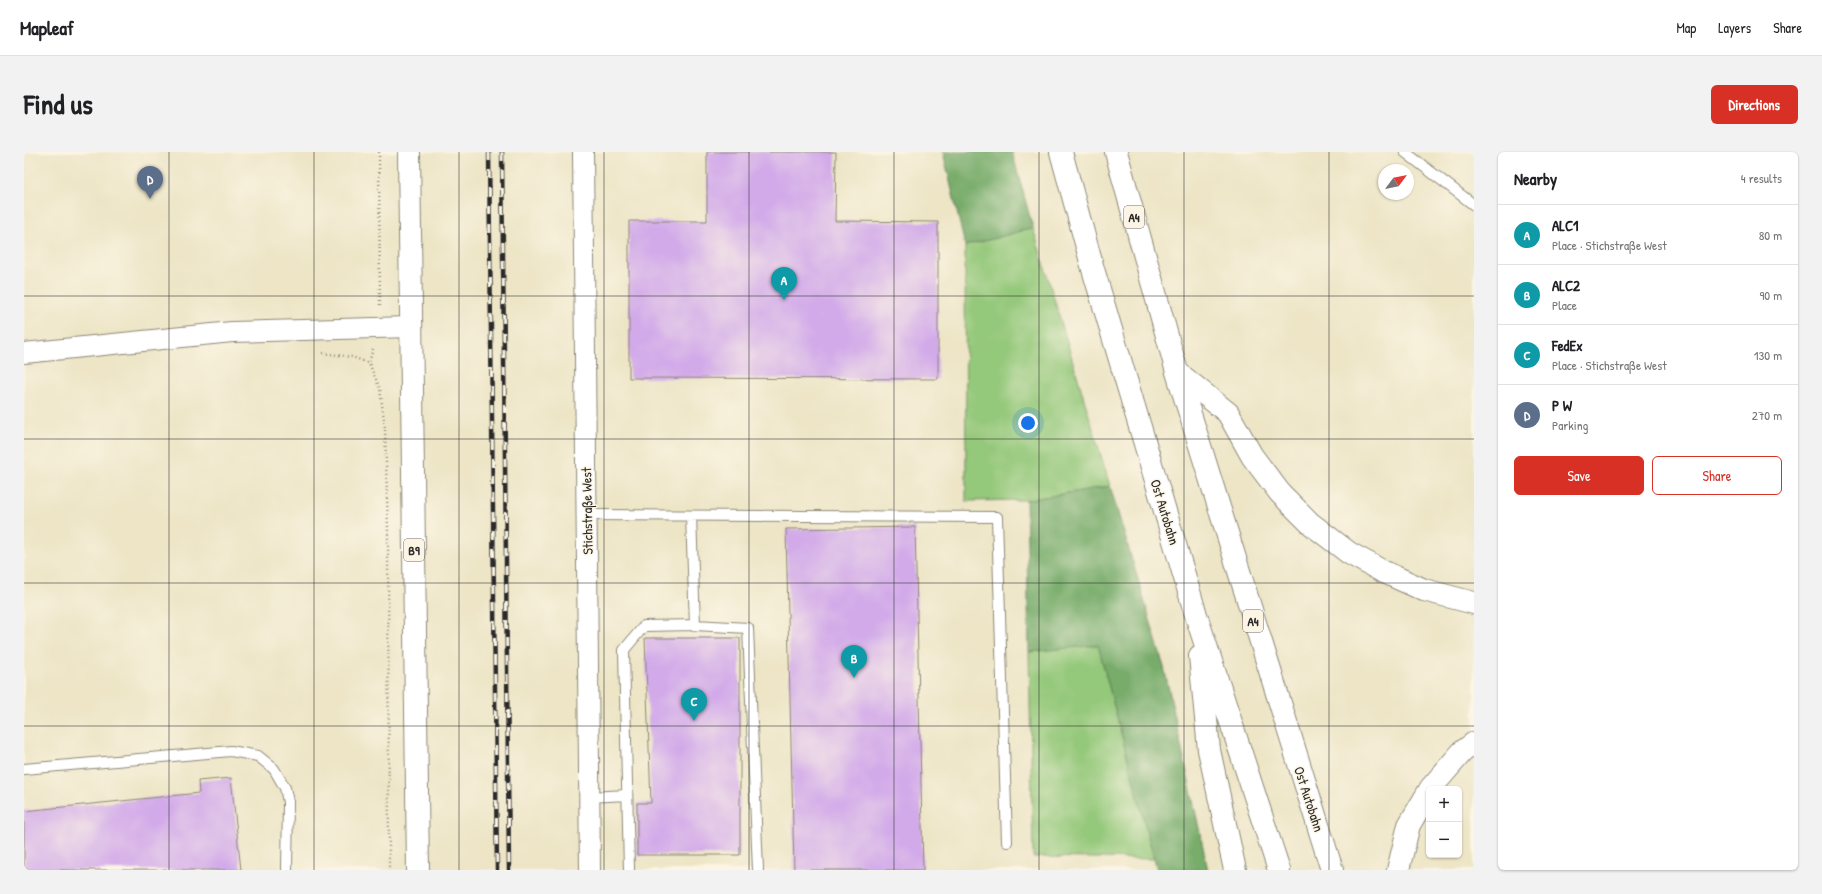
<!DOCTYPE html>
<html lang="en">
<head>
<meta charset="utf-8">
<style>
  :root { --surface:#fff; --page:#f2f2f2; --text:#202124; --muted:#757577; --line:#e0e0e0; --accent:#d93025 }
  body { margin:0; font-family:"Patrick Hand",sans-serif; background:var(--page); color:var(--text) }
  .controls { position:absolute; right:12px; bottom:12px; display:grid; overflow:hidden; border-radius:6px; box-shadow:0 1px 3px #0004 }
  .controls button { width:36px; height:36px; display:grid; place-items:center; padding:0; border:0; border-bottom:1px solid var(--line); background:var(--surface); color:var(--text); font:20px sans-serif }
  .compass { position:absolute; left:1354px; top:12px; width:36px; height:36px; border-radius:50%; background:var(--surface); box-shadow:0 1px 3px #0004; rotate:58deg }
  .you { position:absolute; left:1004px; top:271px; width:14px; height:14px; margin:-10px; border:3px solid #fff; border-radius:50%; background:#1a73e8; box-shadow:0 0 0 6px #1a73e833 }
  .badge { display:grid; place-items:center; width:26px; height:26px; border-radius:50%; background:var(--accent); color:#fff; font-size:13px; font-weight:700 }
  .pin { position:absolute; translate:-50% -33px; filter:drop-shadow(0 1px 2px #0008) }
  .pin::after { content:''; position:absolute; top:21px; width:14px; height:12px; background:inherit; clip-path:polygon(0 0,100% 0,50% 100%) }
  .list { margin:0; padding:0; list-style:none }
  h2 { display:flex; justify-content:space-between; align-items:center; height:52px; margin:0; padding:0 16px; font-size:17px }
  h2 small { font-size:13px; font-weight:400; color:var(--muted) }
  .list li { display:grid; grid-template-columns:26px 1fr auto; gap:12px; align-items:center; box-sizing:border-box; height:60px; padding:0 16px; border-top:1px solid var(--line) }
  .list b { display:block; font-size:15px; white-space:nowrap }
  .list p { margin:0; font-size:13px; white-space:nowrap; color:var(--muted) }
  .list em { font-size:13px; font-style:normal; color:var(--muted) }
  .actions { display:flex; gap:8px; padding:12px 16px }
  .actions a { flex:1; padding:9px 0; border:1px solid var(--accent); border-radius:6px; text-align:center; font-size:14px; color:var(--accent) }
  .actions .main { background:var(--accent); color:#fff }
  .map { position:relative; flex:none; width:1450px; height:718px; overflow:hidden; border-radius:6px }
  header { display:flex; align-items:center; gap:24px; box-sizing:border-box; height:56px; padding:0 20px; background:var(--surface); border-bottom:1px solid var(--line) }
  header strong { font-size:19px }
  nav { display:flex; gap:22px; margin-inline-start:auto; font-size:14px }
  .intro { display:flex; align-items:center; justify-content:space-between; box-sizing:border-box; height:96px; padding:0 24px }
  h1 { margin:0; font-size:28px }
  .button { padding:10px 18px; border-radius:6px; background:var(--accent); color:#fff; font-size:14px; font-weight:700 }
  main { display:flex; gap:24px; padding:0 24px }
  aside { flex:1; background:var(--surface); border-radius:6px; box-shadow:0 1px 3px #0004 }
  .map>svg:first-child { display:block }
  .green { fill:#94c87a; stroke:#607a52 }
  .forest { fill:#77ac6a; stroke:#516c4a }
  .building { fill:#d2aae9 }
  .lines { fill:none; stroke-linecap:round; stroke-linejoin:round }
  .service-casing { stroke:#8c8878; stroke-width:12 }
  .minor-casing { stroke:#8c8878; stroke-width:22 }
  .primary-casing { stroke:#8c8878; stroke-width:24 }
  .motorway-casing { stroke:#8c8878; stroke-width:24 }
  .path { stroke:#8c8878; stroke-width:2.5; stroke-dasharray:1 3; stroke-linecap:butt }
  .service { stroke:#fff; stroke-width:10 }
  .minor { stroke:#fff; stroke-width:20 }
  .primary { stroke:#fff; stroke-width:22 }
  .motorway { stroke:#fff; stroke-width:22 }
  .rail-casing { stroke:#2b2b2b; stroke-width:4.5 }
  .rail { stroke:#fcf5e5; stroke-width:3; stroke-dasharray:9; stroke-linecap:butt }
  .grid { fill:none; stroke:#2b2b2b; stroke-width:1; stroke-opacity:0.55 }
  .labels { text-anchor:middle; stroke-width:3; stroke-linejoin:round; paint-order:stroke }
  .shield { fill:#fcf5e5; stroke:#6a6863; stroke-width:1 }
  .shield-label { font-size:13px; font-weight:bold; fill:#2b2b2b }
  .street-label { font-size:14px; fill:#2b2b2b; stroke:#fcf5e5 }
</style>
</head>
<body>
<header>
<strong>Mapleaf</strong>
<nav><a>Map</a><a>Layers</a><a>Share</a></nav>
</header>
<div class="intro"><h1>Find us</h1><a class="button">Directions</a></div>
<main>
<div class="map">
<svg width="1450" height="718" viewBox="0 0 1450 718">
  <rect width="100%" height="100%" fill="#fcf5e5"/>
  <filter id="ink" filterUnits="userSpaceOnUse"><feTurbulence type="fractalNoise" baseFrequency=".025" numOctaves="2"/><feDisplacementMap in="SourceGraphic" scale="8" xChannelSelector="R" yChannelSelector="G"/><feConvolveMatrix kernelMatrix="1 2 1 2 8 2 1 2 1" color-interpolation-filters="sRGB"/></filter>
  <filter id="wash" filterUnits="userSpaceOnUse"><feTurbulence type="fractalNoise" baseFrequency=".012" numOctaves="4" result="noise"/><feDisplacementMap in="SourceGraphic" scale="16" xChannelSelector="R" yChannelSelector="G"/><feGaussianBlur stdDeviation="0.9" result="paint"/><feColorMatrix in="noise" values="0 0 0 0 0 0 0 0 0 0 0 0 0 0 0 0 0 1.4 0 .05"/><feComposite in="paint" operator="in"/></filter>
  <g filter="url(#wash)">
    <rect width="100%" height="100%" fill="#ede5c6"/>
    <path class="green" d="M1009,76l77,258 -84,14 -60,1 -1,-255z
      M1074,492l56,215 -121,-2 -4,-205z"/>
    <path class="forest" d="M919,0h69l21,76 -68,18z
      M1086,334l54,181 44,203h-51l-59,-225 -69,7 -3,-152z"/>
    <g id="blocks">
      <path class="building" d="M683,0h129l-1,69 103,1v157l-309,-1v-157h78z
        M891,375l8,343h-129l-8,-341z
        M621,486h95v217h-103v-52h14z
        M207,626l10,92h-217v-59l175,-18 -1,-12z"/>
    </g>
  </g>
  <g filter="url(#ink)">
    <use href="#blocks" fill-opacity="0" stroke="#8c8878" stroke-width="1"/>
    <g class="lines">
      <defs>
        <path id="service" d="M1381,0l69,53
          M563,363l410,2 10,325
          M671,473l53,3 10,242
          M0,617l207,-18 27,5 16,13 11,19 3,14 -1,68
          M565,645l38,-2
          M605,718l-5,-220 20,-24 51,-1 -4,-109"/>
        <path id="minor" d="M559,0l7,718
          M0,201l208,-21 179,-5"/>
        <path id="primary" d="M385,0l9,718"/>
        <path id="motorway" d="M1037,0l32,117 103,346 83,255
          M1092,0l61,220 155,498
          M1153,220l51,41 24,43 28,37 30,30 39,30 33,18 42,19 50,13
          M1176,504l9,94 26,120
          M1406,637l32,-37 12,-9
          M1374,718l11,-45 20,-34"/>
      </defs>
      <use href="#service" class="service-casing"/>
      <use href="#minor" class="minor-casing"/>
      <use href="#primary" class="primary-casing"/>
      <use href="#motorway" class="motorway-casing"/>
      <path class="path" d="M355,0l1,155
        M349,197l-4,14 11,26 5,39 3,101 1,341
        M299,201l29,4 17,6"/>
      <use href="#service" class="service"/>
      <use href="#minor" class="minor"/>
      <use href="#primary" class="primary"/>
      <use href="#motorway" class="motorway"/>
      <defs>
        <path id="rail" d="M465,0l8,718
          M478,0l7,718"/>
      </defs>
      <use href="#rail" class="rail-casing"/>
      <use href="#rail" class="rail"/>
    </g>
  </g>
  <path class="grid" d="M145,0v718M290,0v718M435,0v718M580,0v718M725,0v718M870,0v718M1015,0v718M1160,0v718M1305,0v718M0,144h1450M0,287h1450M0,431h1450M0,574h1450"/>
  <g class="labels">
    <g class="shield">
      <rect x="1100" y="54" width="20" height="22" rx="3"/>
      <rect x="380" y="387" width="20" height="22" rx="3"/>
      <rect x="1219" y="458" width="20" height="22" rx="3"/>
    </g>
    <g class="shield-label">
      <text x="1110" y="70">A4</text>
      <text x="390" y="403">B9</text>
      <text x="1229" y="474">A4</text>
    </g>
    <g class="street-label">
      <text transform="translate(563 359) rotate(-91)" y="5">Stichstraße West</text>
      <text transform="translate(1141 360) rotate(73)" y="5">Ost Autobahn</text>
      <text transform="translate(1285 647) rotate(72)" y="5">Ost Autobahn</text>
    </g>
  </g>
</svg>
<div class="controls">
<button>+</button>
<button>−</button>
</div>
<svg class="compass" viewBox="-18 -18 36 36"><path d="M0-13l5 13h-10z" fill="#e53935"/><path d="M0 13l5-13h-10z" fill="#757577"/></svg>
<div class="you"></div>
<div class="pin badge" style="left:760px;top:148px;background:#0f9aa8">A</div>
<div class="pin badge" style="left:830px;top:526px;background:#0f9aa8">B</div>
<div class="pin badge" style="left:670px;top:569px;background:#0f9aa8">C</div>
<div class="pin badge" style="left:126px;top:47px;background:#5c6f8a">D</div>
</div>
<aside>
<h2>Nearby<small>4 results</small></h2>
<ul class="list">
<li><span class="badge" style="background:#0f9aa8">A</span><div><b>ALC1</b><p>Place · Stichstraße West</p></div><em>80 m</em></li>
<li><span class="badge" style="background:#0f9aa8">B</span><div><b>ALC2</b><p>Place</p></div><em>90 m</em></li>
<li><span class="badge" style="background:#0f9aa8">C</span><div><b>FedEx</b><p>Place · Stichstraße West</p></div><em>130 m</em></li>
<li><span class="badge" style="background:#5c6f8a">D</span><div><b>P W</b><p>Parking</p></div><em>270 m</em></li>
</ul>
<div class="actions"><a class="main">Save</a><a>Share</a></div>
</aside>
</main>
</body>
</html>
